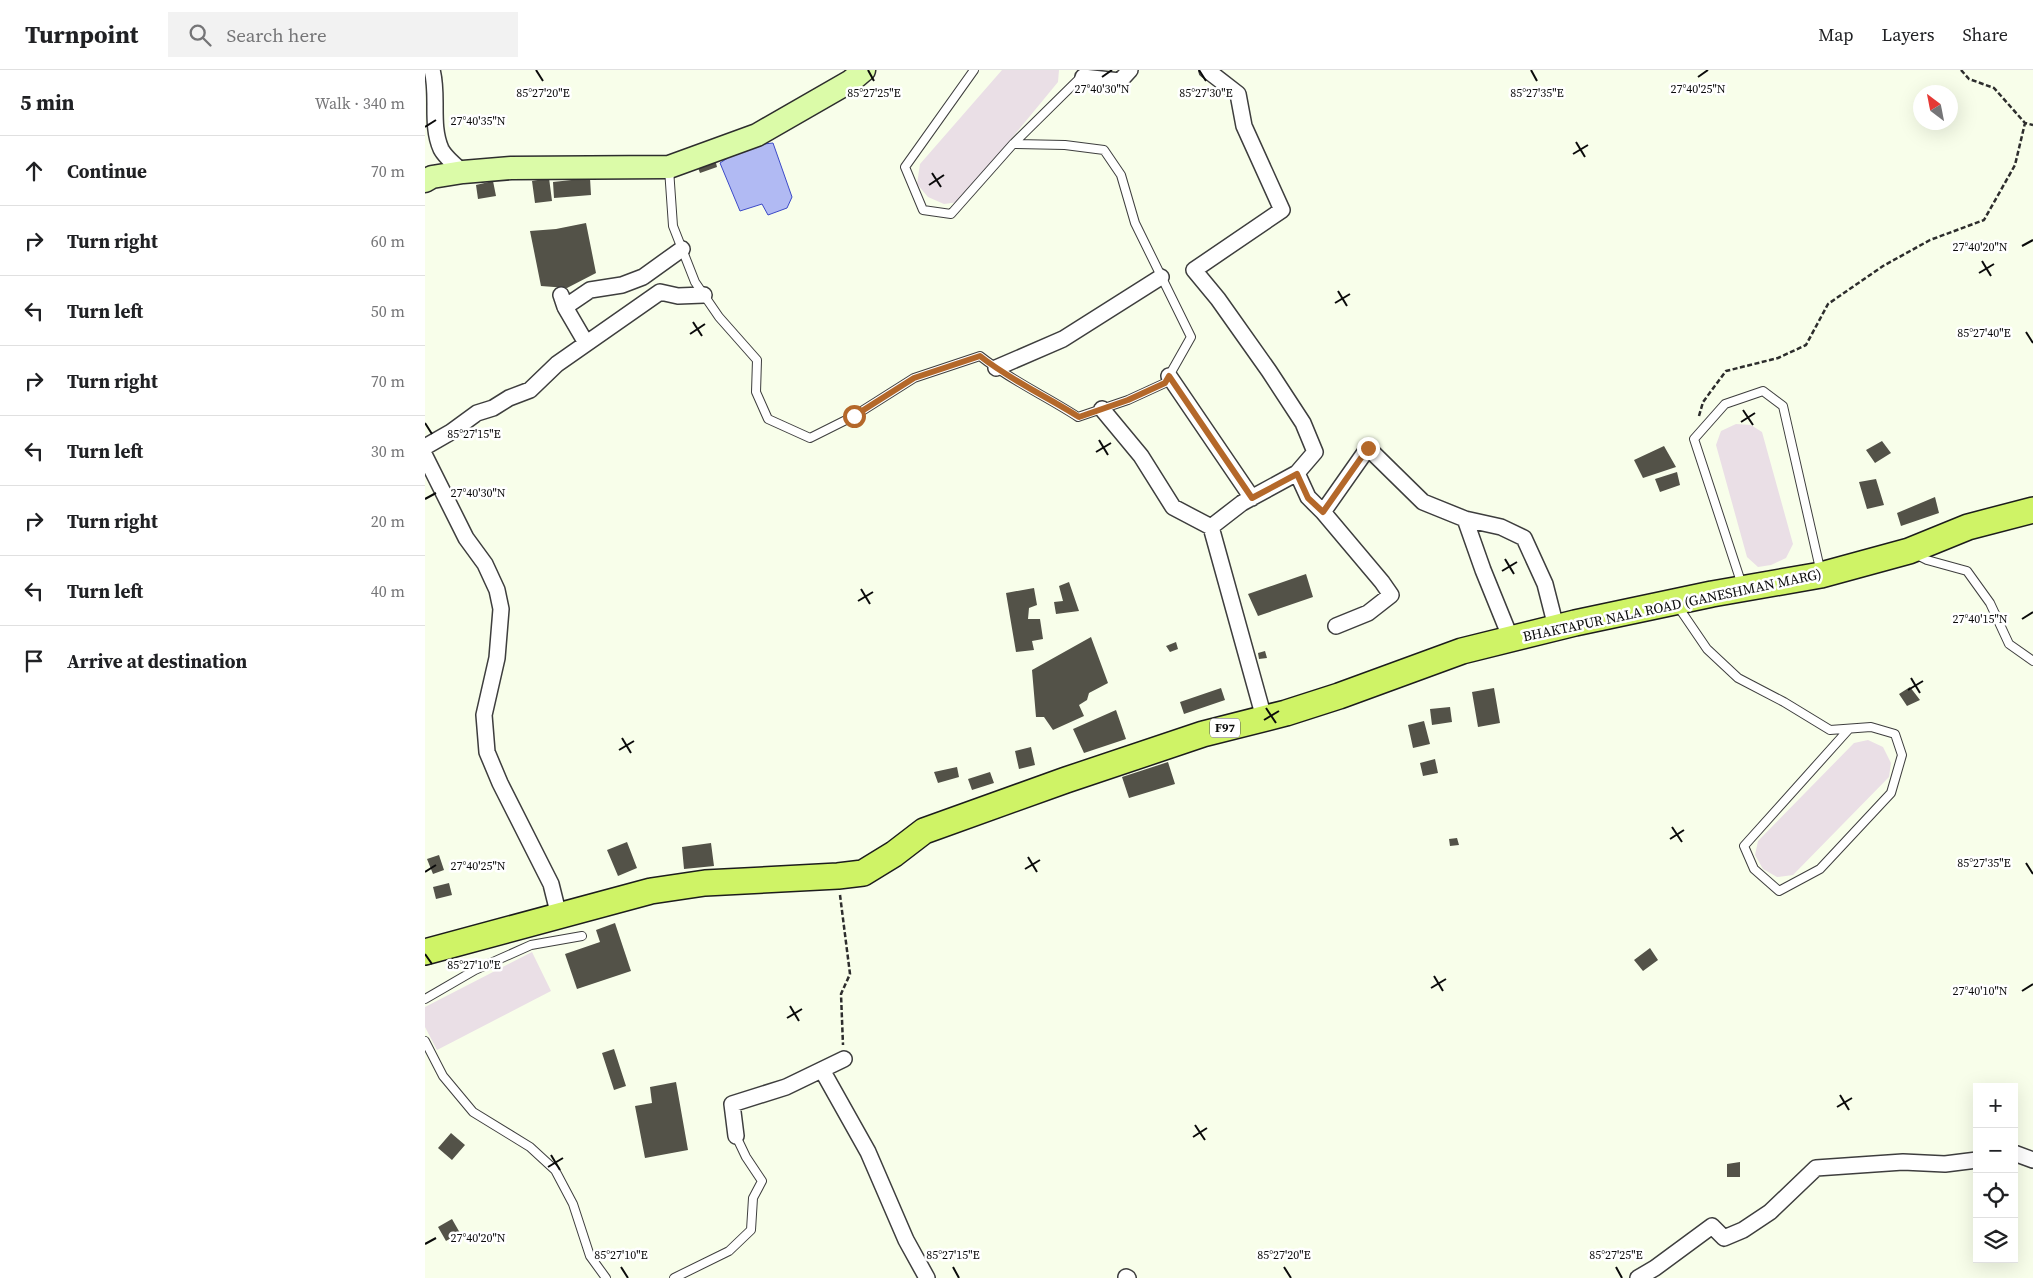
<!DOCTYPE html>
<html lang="en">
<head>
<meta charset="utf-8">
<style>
  :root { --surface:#fff; --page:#f2f2f2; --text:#202124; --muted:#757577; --line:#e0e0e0 }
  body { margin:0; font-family:"Source Serif 4",serif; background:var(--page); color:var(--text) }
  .controls { position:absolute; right:15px; bottom:15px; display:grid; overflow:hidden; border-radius:0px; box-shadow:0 5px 20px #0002 }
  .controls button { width:45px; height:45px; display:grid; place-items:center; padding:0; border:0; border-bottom:1px solid var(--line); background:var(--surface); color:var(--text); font:25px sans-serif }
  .compass { position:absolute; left:1488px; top:15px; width:45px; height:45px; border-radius:50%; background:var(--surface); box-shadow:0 5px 20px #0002; rotate:328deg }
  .stop { position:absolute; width:15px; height:15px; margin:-11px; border:4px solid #b4682a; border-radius:50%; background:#fff }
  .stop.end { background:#b4682a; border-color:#fff; box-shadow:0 1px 5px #0008 }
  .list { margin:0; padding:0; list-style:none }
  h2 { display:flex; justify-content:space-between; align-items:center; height:65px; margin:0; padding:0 20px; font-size:21px }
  h2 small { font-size:16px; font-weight:400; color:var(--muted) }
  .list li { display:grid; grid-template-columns:32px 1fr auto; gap:15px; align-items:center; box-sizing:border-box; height:70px; padding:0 20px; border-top:1px solid var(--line) }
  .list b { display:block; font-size:19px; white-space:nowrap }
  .list em { font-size:16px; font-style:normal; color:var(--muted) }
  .icon { flex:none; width:28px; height:28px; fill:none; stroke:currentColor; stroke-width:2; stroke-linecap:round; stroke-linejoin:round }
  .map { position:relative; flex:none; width:1608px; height:1208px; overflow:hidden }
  header { display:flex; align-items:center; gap:30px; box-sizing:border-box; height:70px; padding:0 25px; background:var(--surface); border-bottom:1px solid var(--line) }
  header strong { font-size:24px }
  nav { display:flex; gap:28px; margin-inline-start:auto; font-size:18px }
  .search { width:350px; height:45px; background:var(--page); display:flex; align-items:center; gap:12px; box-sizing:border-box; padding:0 18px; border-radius:0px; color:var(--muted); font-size:19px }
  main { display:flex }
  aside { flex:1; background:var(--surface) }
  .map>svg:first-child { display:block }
  .industrial { fill:#eadfe6 }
  .water { fill:#b1baf3; stroke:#3c4ac7 }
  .building { fill:#535248 }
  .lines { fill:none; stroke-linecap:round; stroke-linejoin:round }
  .service-casing { stroke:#3e3e3e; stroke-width:10 }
  .minor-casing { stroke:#3e3e3e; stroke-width:18 }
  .secondary-casing { stroke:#2d2d2d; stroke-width:25 }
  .primary-casing { stroke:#1c1c1c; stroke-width:28 }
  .path { stroke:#2d2d2d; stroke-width:2.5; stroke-dasharray:5 2.5; stroke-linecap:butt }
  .service { stroke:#fff; stroke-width:8 }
  .minor { stroke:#fff; stroke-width:15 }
  .secondary { stroke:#dbfba8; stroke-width:22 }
  .primary { stroke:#cff366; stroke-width:25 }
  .route { stroke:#b4682a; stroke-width:6 }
  .ticks { fill:none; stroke:#0b0b0b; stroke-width:2 }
  .labels { text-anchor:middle; stroke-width:5; stroke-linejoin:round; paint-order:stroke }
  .shield { fill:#fff; stroke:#545454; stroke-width:1 }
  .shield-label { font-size:12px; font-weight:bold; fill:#0b0b0b }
  .street-label { font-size:14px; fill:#0b0b0b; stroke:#fff }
  .ticks-label { font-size:12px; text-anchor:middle; fill:#0b0b0b; stroke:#fff; stroke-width:5; stroke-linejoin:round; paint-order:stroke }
</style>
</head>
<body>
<header>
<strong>Turnpoint</strong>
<div class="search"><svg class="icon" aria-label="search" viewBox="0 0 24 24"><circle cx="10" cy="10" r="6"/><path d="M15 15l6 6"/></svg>Search here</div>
<nav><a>Map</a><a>Layers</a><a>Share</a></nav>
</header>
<main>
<aside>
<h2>5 min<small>Walk · 340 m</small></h2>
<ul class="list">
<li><svg class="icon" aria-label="ahead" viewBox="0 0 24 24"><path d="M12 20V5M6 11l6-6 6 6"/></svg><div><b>Continue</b></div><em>70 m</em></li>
<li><svg class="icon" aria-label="right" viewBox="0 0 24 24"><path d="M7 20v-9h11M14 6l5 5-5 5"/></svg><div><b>Turn right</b></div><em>60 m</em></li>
<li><svg class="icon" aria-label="left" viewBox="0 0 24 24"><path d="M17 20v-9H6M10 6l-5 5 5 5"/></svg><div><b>Turn left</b></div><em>50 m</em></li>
<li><svg class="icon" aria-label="right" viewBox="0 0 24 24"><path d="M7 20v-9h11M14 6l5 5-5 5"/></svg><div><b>Turn right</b></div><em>70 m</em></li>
<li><svg class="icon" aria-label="left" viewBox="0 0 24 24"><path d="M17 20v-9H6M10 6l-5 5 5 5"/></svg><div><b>Turn left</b></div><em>30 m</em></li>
<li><svg class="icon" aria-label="right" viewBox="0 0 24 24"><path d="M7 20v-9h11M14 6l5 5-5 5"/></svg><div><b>Turn right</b></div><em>20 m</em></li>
<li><svg class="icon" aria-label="left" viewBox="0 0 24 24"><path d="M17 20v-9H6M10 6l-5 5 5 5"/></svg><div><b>Turn left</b></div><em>40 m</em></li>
<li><svg class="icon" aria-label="arrive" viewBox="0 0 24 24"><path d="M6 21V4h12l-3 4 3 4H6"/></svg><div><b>Arrive at destination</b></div></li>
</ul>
</aside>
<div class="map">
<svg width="1608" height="1208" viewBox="0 0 1608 1208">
  <rect width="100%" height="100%" fill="#f8feea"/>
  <path class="industrial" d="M577,0h57l-1,12 -99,120 -15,2 -16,-7 -11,-13 3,-20z
    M1311,354l15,1 11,7 31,112 -7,14 -15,7 -13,2 -11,-10 -31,-112 5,-14z
    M1443,670l15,7 8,16 -2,14 -96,98 -16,2 -14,-8 -8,-14 3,-14 96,-98z
    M107,882l19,39 -114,59 -12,-23v-20z"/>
  <path class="water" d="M348,73l19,54 -5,11 -19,7 -6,-11 -22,7 -20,-48 26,-17z"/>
  <path class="building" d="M290,89l2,8 -17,6 -3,-8z
    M124,108l3,23 -17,2 -3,-22z
    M165,108l1,17 -37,3 -1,-16z
    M68,111l3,15 -18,3 -2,-14z
    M161,153l10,50 -29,15 -26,-2 -11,-55 26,-2z
    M1457,371l9,12 -16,10 -9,-13z
    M1239,376l12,21 -33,11 -9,-18z
    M1252,402l3,13 -20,7 -5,-13z
    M1451,409l8,26 -17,4 -8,-27z
    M1510,427l4,16 -38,13 -4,-13z
    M881,504l7,23 -55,19 -10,-22z
    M644,512l10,29 -23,3 -2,-12 9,-1 -4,-15z
    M609,518l3,17 -8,3 -1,11h12l3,20 -11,2 2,9 -18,2 -10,-59z
    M666,567l17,46 -19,10 -2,7 -8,5 5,11 -31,14 -9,-13h-8l-4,-47z
    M751,572l2,7 -8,3 -4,-6z
    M840,581l2,7 -8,1 -1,-6z
    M1485,617l10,13 -13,6 -8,-12z
    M796,618l4,12 -41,14 -4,-12z
    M1069,618l6,35 -22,4 -6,-35z
    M1025,637l2,15 -20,3 -2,-16z
    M691,640l10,29 -42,14 -11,-24z
    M999,651l6,23 -17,4 -5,-23z
    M606,677l4,18 -16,4 -4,-18z
    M1010,689l3,14 -15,3 -3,-13z
    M743,692l7,22 -46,14 -7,-21z
    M532,697l2,10 -21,6 -4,-11z
    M565,702l4,11 -22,7 -4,-11z
    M1032,768l2,7 -9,1 -1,-7z
    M202,772l10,26 -19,8 -11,-26z
    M286,773l3,23 -30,3 -2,-22z
    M14,785l5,15 -11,4 -6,-15z
    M24,813l3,12 -16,4 -3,-12z
    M190,853l16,48 -54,18 -12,-35 35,-12 -4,-12z
    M1225,878l8,12 -15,11 -9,-11z
    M189,979l12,37 -12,4 -12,-37z
    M251,1012l12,68 -43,8 -10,-52 17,-3 -2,-16z
    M26,1063l14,12 -13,15 -14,-12z
    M1315,1092v15h-13v-13z
    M27,1149l8,14 -14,8 -8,-14z"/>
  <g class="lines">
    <defs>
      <path id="service" d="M549,0l-69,97 18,43 28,4 62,-70 71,-70
        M244,99l4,57 22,56 24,35 38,43 -1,32 12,27 42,19 44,-22 60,-38 66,-22c30,24 66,40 98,61l50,-17 37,-17 26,-46 -56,-114 -14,-48 -17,-25 -39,-5 -52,-1
        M1490,484l12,6 40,11 23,32 19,41 24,17
        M1317,515l-48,-146 31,-35 38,-13 20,15 38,167
        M1252,535l30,44 31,29 46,24 46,28 41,-3 24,7 7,21 -11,38 -71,76 -41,22 -25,-22 -10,-23 105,-117
        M0,929l50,-29 56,-25 51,-9
        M0,971l18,35 30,36 57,35 25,23 18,34 17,52 16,22
        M249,1208l55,-27 22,-21 2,-32 9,-17 -16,-24 -10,-21"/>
      <path id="minor" d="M7,0c7,25 -2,54 9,79 4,8 15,17 22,23
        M782,0l31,24 6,32 38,84 -88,60 24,29 51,72 34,52 12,29 -18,21 -55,30 -31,24 53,191
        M658,7l37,4 10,-11
        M136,225l4,12 25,-17 32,-5 21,-8 39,-28
        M140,237l21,36
        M571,298l67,-29 98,-62
        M744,306l83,122
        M677,339l39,47 32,51 38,20
        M0,377l26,-15 26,-19 16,-5 16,-10 21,-8 27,-26 103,-72 18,4 26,-1
        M0,386l41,82 19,26 12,26 4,19 -4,49 -13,57 3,37 13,31 51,101 8,32
        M872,403l11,24 15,15
        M911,556l32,-13 23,-18 -9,-13 -59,-70 45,-64 55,54 42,17
        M1086,569l-28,-69 -18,-51 36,8 23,11 21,46 11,43
        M397,1000l46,82 38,88 21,38
        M311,1066l-4,-32 54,-17 58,-28
        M1589,1083l19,7
        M701,1207l2,1
        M1213,1208l17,-10 57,-42 12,12 19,-8 27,-18 46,-44 87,-6 42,2 32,-4"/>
      <path id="secondary" d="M0,111l7,-4 31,-5 48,-4 158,-1 88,-32 94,-54 13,-11"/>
      <path id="primary" d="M0,882l226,-61 54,-8 133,-7 25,-3 31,-19 30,-23 142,-51 137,-46 83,-21 53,-17 123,-45 113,-28 137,-29 109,-19 88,-24 59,-24 65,-17"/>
    </defs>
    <use href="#service" class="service-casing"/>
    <use href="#minor" class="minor-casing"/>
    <use href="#secondary" class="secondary-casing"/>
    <use href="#primary" class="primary-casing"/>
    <path class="path" d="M1536,0l8,9 25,9 31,35 8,2
      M1274,346l4,-14 23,-31 52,-13 28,-13 22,-41 55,-38 47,-26 54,-20 31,-55 10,-42
      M415,825l10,79 -9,20 2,51"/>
    <use href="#service" class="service"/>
    <use href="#minor" class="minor"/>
    <use href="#secondary" class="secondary"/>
    <use href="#primary" class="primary"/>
  </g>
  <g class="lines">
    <path class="route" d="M429,346l60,-38 66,-22c30,24 66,40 99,61l49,-17 37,-17 4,-7 83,122 45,-24 11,24 15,14 45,-64"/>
  </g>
  <path class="ticks" d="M111,0l7,11M443,0l6,11M774,0l7,11M1106,0l6,11M677,7l10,-7M1273,7l10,-7M0,57l11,-7M1151,72l9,15M1148,84l15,-9M507,103l9,14M504,115l15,-10M1597,176l11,-6M1557,191l9,15M1554,203l15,-9M913,221l9,15M910,233l15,-9M268,252l9,14M1601,262l7,11M265,264l15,-10M1318,340l10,15M1316,352l14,-9M0,353l7,11M674,370l9,15M671,382l15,-9M0,429l11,-6M1080,489l9,15M1077,501l15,-9M436,519l9,15M433,531l15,-9M1597,549l11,-7M1486,608l9,15M1483,620l15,-9M841,638l10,15M839,650l15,-9M197,668l9,15M194,680l15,-9M1247,757l10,15M1245,769l14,-9M603,787l9,15M1601,793l7,11M600,799l15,-9M0,802l11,-7M0,884l7,10M1009,906l9,15M1006,918l15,-9M1597,921l11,-7M365,936l9,15M362,948l15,-9M1415,1025l9,15M1412,1037l15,-9M770,1055l10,15M768,1067l14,-9M126,1085l9,15M123,1097l15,-9M0,1174l11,-6M196,1197l7,11M528,1197l6,11M859,1197l7,11M1191,1197l6,11"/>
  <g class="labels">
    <rect class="shield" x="785" y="648.5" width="30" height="19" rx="4"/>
    <g class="shield-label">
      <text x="800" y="662">F97</text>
    </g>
    <g class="street-label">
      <text transform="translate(1247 535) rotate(-12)" y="5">BHAKTAPUR NALA ROAD (GANESHMAN MARG)</text>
    </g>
  </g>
  <g class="ticks-label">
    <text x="677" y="23">27°40'30"N</text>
    <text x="1273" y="23">27°40'25"N</text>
    <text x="1112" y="27">85°27'35"E</text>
    <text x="118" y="27">85°27'20"E</text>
    <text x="449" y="27">85°27'25"E</text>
    <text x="781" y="27">85°27'30"E</text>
    <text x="53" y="55">27°40'35"N</text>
    <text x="1555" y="181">27°40'20"N</text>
    <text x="1559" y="267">85°27'40"E</text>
    <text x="49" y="368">85°27'15"E</text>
    <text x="53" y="427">27°40'30"N</text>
    <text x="1555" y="553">27°40'15"N</text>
    <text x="1559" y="797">85°27'35"E</text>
    <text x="53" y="800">27°40'25"N</text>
    <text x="49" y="899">85°27'10"E</text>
    <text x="1555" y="925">27°40'10"N</text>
    <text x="53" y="1172">27°40'20"N</text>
    <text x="196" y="1189">85°27'10"E</text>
    <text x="528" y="1189">85°27'15"E</text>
    <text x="859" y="1189">85°27'20"E</text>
    <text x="1191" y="1189">85°27'25"E</text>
  </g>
</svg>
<div class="controls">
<button>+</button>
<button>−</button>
<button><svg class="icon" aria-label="locate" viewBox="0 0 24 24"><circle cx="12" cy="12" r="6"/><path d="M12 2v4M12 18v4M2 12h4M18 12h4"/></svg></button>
<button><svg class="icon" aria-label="layers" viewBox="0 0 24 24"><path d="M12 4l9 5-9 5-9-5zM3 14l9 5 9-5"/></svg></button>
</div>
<svg class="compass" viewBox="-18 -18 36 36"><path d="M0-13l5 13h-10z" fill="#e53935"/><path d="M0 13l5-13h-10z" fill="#757577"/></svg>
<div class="stop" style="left:429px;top:346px"></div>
<div class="stop end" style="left:943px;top:378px"></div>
</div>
</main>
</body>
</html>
